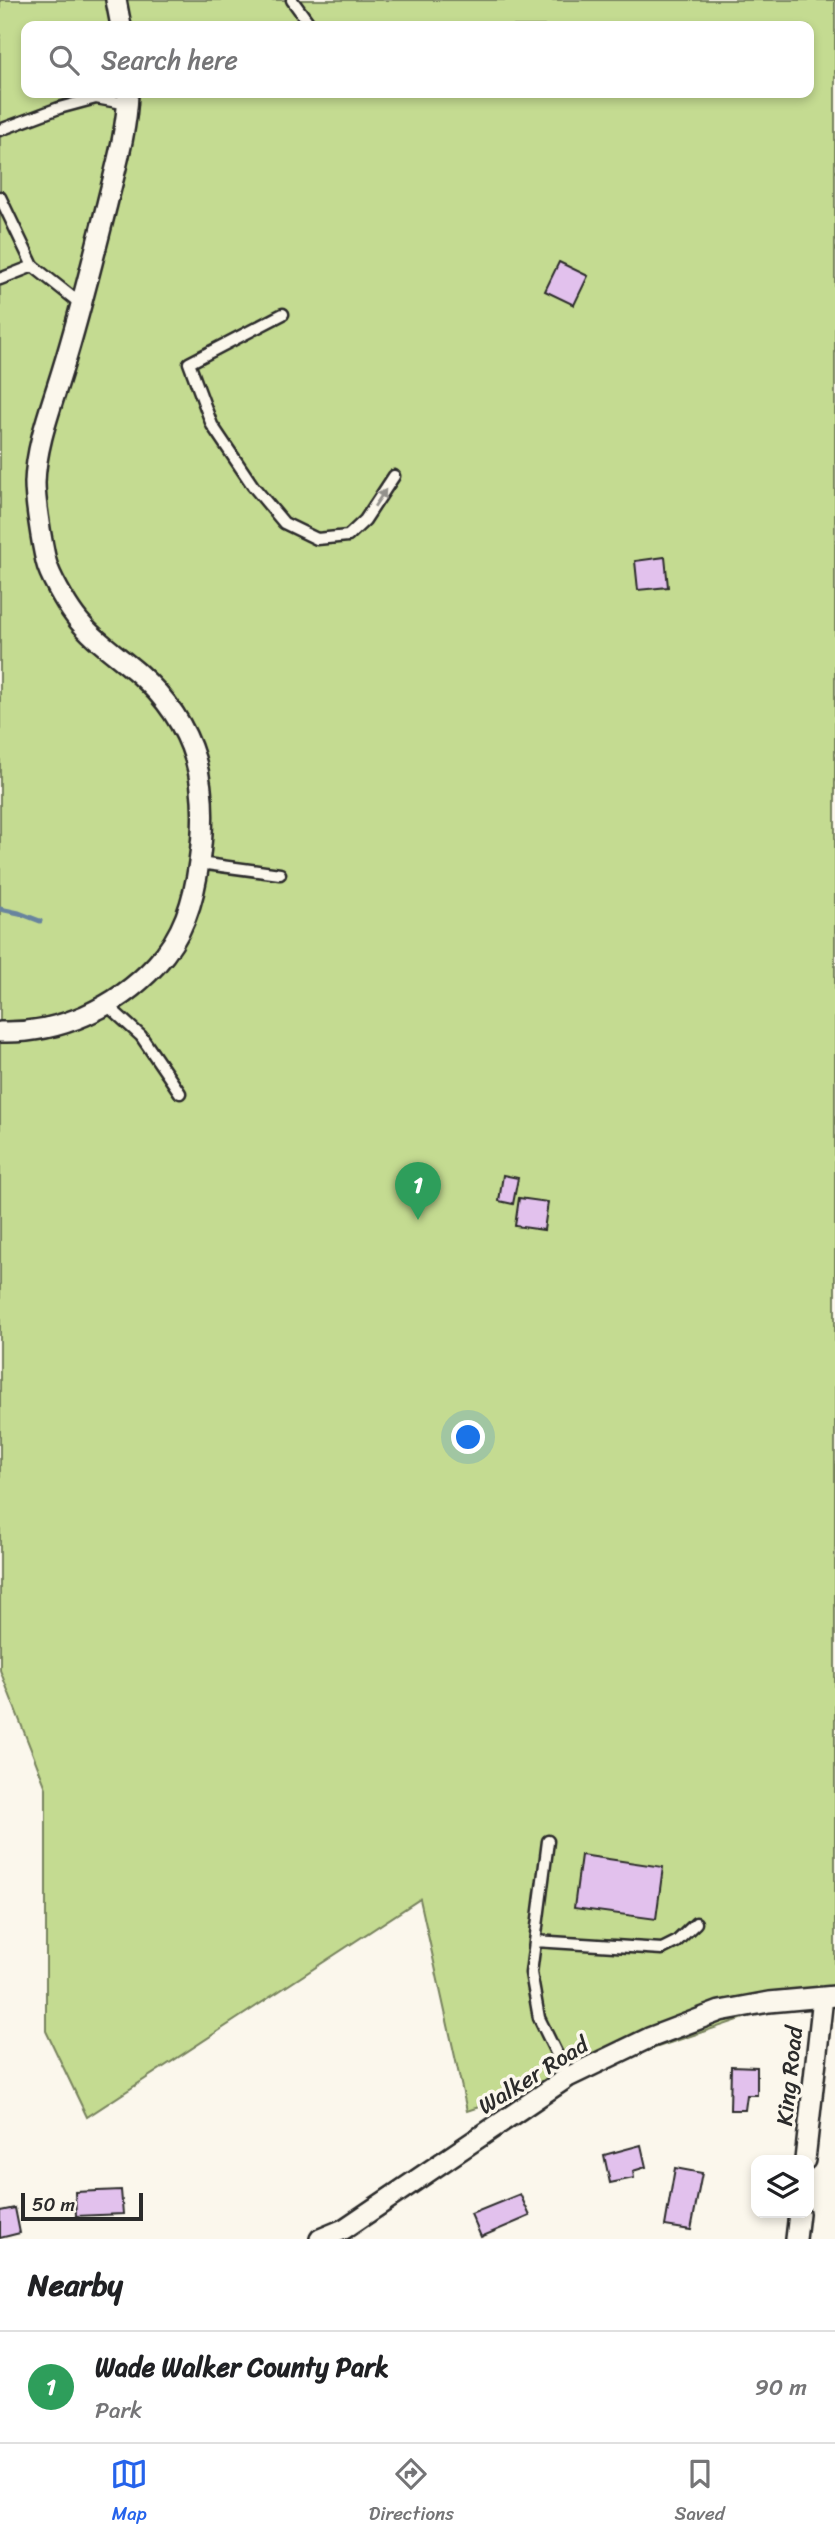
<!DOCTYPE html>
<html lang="en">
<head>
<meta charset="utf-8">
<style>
  :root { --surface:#fff; --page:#f2f2f2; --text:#202124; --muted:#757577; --line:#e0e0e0; --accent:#2563eb }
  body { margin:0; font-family:Sriracha,sans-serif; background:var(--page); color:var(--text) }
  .controls { position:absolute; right:21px; bottom:21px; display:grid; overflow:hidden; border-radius:14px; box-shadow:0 4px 10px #0003 }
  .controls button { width:63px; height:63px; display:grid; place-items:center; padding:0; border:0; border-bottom:2px solid var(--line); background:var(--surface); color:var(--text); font:35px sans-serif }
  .scale { position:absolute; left:21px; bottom:18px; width:122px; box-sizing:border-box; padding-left:7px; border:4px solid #2b2b2b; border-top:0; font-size:19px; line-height:24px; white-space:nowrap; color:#2b2b2b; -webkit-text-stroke:5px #fbf7ec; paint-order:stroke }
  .you { position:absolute; left:469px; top:1438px; width:24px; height:24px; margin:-18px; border:5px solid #fff; border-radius:50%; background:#1a73e8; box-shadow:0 0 0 10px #1a73e833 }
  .badge { display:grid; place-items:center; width:46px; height:46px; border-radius:50%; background:var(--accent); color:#fff; font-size:23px; font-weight:700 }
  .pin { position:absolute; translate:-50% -58px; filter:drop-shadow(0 2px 4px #0008) }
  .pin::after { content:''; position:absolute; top:37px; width:24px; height:21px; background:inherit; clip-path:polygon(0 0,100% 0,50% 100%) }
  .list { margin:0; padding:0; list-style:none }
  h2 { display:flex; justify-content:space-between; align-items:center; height:91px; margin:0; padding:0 28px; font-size:30px }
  h2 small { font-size:23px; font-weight:400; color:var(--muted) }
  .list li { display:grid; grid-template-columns:46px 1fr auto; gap:21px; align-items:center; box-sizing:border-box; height:112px; padding:0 28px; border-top:2px solid var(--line) }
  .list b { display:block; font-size:26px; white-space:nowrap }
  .list p { margin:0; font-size:23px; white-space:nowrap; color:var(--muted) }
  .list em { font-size:23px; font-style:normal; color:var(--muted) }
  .icon { flex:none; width:38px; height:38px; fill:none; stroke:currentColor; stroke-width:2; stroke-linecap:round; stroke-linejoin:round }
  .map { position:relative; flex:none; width:835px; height:2239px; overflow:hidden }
  .search { position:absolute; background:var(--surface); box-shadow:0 4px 10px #0003; left:21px; right:21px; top:21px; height:77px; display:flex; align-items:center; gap:18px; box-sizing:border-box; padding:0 24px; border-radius:14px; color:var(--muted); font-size:26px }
  .sheet { height:203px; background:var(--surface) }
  nav { display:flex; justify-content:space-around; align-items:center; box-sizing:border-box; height:98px; border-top:2px solid var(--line); background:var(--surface); font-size:19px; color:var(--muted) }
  nav a { display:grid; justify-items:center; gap:4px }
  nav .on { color:var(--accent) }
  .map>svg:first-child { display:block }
  .green { fill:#c4db91; stroke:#78835e; stroke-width:2; fill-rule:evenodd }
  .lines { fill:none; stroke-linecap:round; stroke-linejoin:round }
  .stream { stroke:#68849e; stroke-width:5 }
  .building { fill:#e2c1ed; stroke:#2b2b2b; stroke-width:2 }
  .lane-casing { stroke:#2b2b2b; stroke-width:15 }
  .street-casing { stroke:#2b2b2b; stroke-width:24 }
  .lane { stroke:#fbf7ec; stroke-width:10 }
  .street { stroke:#fbf7ec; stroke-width:19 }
  .oneway { fill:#93918c }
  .labels { text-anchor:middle; stroke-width:7; stroke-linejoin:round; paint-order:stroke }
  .street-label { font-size:23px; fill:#2b2b2b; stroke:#fbf7ec }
</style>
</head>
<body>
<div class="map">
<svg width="835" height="2239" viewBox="0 0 835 2239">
  <rect width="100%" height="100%" fill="#fbf7ec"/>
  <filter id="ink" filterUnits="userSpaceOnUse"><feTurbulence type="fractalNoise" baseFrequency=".0143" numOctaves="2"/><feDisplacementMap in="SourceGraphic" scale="14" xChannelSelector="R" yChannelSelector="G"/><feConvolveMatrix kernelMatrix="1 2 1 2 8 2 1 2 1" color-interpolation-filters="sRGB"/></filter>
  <g filter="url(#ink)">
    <path class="green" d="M0,0h835v1999l-37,1 -331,111 -47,-212 -333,218 -41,-86v-243l-46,-118zM26,26h783v67h-783z"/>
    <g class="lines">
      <path class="stream" d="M0,909l19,4 21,8"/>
    </g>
    <path class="building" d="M559,262l29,14 -14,29 -29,-14z
      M665,557l3,30 -30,3 -3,-29z
      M503,1175l15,3 -5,26 -14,-3z
      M519,1198l29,4 -4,28 -29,-4z
      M581,1855l82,12 -7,52 -82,-11z
      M731,2066l26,1v28h-10l-2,15h-15z
      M641,2145l5,22 -13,4 1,7 -24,5 -6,-28z
      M675,2168l27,5 -11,57 -26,-4z
      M121,2190l2,24 -47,2 -1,-24z
      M520,2194l10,22 -49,21 -10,-23z
      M15,2208l5,25 -20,5v-27z"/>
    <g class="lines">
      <defs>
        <path id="lane" d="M292,0l19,26
          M0,130l59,-22 37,-10 32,6
          M0,197l33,69 49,39
          M0,279l33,-13
          M283,314l-94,49 23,62 41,61 31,37 33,16 31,-3 17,-16 29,-44
          M199,863l81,11
          M107,1005l34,31 39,57
          M548,1841l-17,132 8,45 29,59
          M535,1941l127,8 14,-7 20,-19"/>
        <path id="street" d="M116,0l5,26
          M0,1032c59,2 116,-24 156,-67 27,-29 38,-64 43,-103 11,-76 -1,-136 -61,-189 -21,-18 -47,-35 -63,-57 -9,-12 -26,-41 -29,-55 -4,-17 -11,-60 -11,-78 1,-39 17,-78 28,-115 17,-55 30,-109 44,-164 9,-37 20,-74 21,-111
          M805,2160l18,-163
          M320,2239l24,-10 224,-152 81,-39 71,-27 49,-9 66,-6
          M796,2239l3,-26"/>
      </defs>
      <use href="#lane" class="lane-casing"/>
      <use href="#street" class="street-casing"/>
      <use href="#lane" class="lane"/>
      <use href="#street" class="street"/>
    </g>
    <defs><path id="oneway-solid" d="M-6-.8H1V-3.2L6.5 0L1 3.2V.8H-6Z" transform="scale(1.75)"/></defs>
    <use class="oneway" href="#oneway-solid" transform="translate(380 498) rotate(-56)"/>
  </g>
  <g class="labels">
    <g class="street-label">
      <text transform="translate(533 2075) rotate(-32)" y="8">Walker Road</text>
      <text transform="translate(789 2076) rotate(-84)" y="8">King Road</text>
    </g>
  </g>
</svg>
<div class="controls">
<button><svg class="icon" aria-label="layers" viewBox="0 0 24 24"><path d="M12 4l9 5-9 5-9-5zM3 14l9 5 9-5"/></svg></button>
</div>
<div class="scale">50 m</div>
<div class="you"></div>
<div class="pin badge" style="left:418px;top:1220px;background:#2e9e5b">1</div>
<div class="search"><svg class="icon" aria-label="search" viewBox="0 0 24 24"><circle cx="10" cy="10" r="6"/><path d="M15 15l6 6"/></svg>Search here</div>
</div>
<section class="sheet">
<h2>Nearby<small></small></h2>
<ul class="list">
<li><span class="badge" style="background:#2e9e5b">1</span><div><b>Wade Walker County Park</b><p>Park</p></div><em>90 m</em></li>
</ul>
</section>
<nav>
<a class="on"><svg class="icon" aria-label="map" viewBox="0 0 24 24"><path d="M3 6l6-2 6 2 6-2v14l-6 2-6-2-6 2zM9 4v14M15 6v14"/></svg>Map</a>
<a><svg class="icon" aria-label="directions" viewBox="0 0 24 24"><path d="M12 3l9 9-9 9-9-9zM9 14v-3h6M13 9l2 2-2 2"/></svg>Directions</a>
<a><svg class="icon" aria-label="saved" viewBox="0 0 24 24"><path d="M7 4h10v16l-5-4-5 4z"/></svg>Saved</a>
</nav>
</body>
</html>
